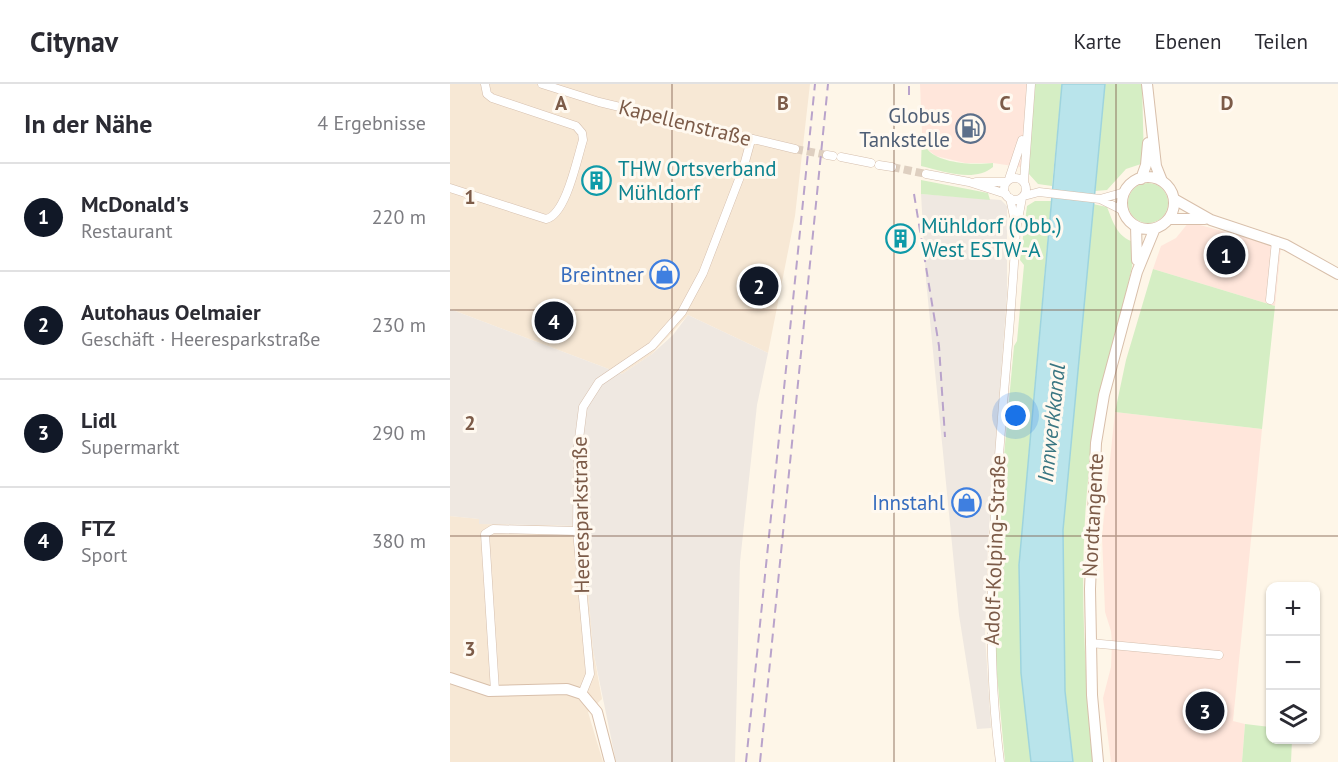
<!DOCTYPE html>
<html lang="de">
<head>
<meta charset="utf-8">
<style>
  :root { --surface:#fff; --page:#f2f2f3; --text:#2b2b33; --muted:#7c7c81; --line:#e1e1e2; --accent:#111827 }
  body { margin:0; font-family:"PT Sans",sans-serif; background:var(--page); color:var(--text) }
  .controls { position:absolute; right:18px; bottom:18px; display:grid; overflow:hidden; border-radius:12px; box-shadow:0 2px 4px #0004 }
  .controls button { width:54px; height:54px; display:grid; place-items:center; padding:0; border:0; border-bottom:2px solid var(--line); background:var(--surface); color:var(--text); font:30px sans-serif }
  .you { position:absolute; left:566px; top:332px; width:21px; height:21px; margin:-15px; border:4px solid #fff; border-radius:50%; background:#1a73e8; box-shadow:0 0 0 9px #1a73e833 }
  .badge { display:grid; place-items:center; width:39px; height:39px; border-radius:50%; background:var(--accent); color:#fff; font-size:20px; font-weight:700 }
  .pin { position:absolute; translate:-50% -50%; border:3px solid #fff; box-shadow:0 2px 6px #0006 }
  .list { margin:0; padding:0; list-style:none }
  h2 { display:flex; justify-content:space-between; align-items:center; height:78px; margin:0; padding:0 24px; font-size:26px }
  h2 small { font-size:20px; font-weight:400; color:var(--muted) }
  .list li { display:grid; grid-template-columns:39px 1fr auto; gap:18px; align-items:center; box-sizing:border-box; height:108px; padding:0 24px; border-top:2px solid var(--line) }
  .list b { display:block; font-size:22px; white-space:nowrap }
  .list p { margin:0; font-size:20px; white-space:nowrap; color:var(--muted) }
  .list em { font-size:20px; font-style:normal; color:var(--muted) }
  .icon { flex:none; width:33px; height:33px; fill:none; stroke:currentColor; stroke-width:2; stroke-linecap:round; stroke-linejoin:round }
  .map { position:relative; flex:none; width:888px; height:678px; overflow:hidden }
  header { display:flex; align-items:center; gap:36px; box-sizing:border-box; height:84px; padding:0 30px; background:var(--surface); border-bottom:2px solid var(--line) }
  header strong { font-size:28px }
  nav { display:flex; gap:33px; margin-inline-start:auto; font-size:21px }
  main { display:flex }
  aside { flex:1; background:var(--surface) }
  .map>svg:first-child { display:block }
  .residential { fill:#f7e8d5 }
  .commercial { fill:#ffe6db }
  .industrial { fill:#efe8e1 }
  .green { fill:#d5eec4 }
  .water { fill:#b9e4eb; stroke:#9ed4de; stroke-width:1.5 }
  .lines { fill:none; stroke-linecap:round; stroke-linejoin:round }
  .street-tunnel { stroke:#decfc0; stroke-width:8; stroke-dasharray:8 4; stroke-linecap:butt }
  .street-casing { stroke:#d5bfae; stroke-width:9 }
  .secondary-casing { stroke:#d8bfaa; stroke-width:12 }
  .street { stroke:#fff; stroke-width:8 }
  .secondary { stroke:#fff; stroke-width:10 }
  .rail { stroke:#b9a3cb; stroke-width:2; stroke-dasharray:9 6; stroke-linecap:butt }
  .grid { fill:none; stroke:#7c5b48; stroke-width:1.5; stroke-opacity:0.55 }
  .labels { text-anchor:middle; stroke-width:6; stroke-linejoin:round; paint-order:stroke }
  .service-label { font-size:21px; fill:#4e5e75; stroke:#fff9f0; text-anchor:end }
  .street-label { font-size:21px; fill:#7c5b48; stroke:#fff9f0 }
  .culture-label { font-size:21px; fill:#0d838f; stroke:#fff9f0; text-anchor:start }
  .shop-label { font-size:21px; fill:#366cbe; stroke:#fff9f0; text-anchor:end }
  .water-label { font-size:22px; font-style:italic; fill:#3a7682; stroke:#fff9f0 }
  .grid-label { font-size:20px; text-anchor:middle; font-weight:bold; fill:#7c5b48; stroke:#fff9f0; stroke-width:6; stroke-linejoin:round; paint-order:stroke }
</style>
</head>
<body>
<header>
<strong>Citynav</strong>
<nav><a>Karte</a><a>Ebenen</a><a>Teilen</a></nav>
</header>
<main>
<aside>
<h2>In der Nähe<small>4 Ergebnisse</small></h2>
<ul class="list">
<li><span class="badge">1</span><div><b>McDonald's</b><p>Restaurant</p></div><em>220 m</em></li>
<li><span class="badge">2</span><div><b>Autohaus Oelmaier</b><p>Geschäft · Heeresparkstraße</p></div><em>230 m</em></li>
<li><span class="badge">3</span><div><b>Lidl</b><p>Supermarkt</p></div><em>290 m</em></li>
<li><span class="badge">4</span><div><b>FTZ</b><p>Sport</p></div><em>380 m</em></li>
</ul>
</aside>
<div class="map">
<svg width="888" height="678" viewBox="0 0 888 678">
  <rect width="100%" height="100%" fill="#fef6e8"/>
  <path class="residential" d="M0,0h360l-15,132 -27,137 -80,-38 -36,39 -30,20 -172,-65z
    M0,432l30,3v5l104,2 9,124 9,49 -14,13 15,50h-153z"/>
  <path class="commercial" d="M470,0h115l-8,84 -34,-5h-28l-29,-7 -9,-7 -5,-17z
    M739,138l92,25 -6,59 -122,-37 8,-23 15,-8z
    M665,328l147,17 -29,292 12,3 -3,38h-131l-8,-64 8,-31 1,-24 -1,-12 -6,-19 -3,-76z"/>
  <path class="industrial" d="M471,110l80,6 6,6v89l-19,247 -3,93 6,93 -14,1 -18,-114 -33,-335z
    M0,225l172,65 30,-20 21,-19 15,-20 80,38 -11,52 -17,157 -5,200h-119l-23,-112 -10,-124 -104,-2v-5l-29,-3z"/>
  <path class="green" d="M585,0h27l-10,102 -14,-2 -10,-11z
    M655,0h37l2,79 -18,6 -19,21 -12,1z
    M472,48c1,6 2,14 6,18 13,14 47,15 65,13v4c-19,16 -50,4 -72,-1z
    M471,96l67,13 2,7 -69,-6z
    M678 119a20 20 0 1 1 40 0a20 20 0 1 1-40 0Z
    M585,117h16l-32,364 2,108 10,89h-26l-11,-120 1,-88 19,-208 3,-5 7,-76 -4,-5 7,-54z
    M643,120l14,3c6,15 10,30 27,35l-2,25c-12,53 -29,106 -37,159 -18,111 -13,225 -1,336h-21l-8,-71 -2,-161z
    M703,185l122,37 -13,123 -147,-17 11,-52z
    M795,640l25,3v13h22l-1,22h-49z"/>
  <path class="water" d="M612,0h43l-42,446 2,161 8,71h-42l-10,-89 -2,-108z"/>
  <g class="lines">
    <path class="street-tunnel" d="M345,65l32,6
      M442,83l34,7"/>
    <defs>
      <path id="street" d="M92,0l57,18 196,47
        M377,71l6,1
        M391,73l30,6
        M429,81l13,2
        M476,90l43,8 37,12
        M554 105a11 11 0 1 1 22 0a11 11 0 1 1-22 0Z
        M559,95l13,-39
        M574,97l7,-97
        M526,98h30
        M0,104l96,31c20,-4 31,-60 37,-79l-1,-7 -6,-7 -84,-28 -5,-4 -2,-10
        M574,112l15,-4 61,7 24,12
        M560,114l6,28
        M650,115l25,-7
        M820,216l6,-59
        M640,559l129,12
        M45,607l-10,-157 8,-5 84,2
        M132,610l8,-20 -13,-143 1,-84 5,-40 16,-25 53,-36 30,-34 21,-39 40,-104 8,-29
        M550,678c-23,-178 7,-354 16,-532l6,-32"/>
      <path id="secondary" d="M697,0l9,82 6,15
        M672 119a26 26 0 1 1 52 0a26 26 0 1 1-52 0Z
        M691,95l5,-14 2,-22
        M724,115l37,21 75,25 52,29
        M719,135h36
        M686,142l1,34
        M0,594l39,13 78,-2 15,5 15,18 13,50
        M648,678l-6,-67 -2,-106 6,-146 8,-48 33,-123 18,-44"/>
    </defs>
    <use href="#street" class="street-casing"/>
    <use href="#secondary" class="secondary-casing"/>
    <use href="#street" class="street"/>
    <use href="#secondary" class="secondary"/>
    <path class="rail" d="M459,11v-11
      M464,110l25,152 6,91
      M296,678l69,-678
      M310,678l68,-678"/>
  </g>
  <path class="grid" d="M222,0v678M444,0v678M666,0v678M0,226h888M0,452h888"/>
  <defs>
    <symbol id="fuel-ring" viewBox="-11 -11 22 22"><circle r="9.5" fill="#fff9f0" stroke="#5c6f8a" stroke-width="1.5"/><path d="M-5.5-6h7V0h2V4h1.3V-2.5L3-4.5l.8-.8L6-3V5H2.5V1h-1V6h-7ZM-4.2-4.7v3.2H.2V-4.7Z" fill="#5c6f8a"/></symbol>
    <symbol id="building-ring" viewBox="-11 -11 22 22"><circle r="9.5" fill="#fff9f0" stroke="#0f9aa8" stroke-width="1.5"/><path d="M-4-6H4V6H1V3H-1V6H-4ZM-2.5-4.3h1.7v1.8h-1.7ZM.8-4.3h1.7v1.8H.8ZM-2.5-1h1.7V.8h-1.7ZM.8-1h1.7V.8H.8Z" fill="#0f9aa8"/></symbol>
    <symbol id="shop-ring" viewBox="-11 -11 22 22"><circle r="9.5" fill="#fff9f0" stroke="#3f7fe0" stroke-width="1.5"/><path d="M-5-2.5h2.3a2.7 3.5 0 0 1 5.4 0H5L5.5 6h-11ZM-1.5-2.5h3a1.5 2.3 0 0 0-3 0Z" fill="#3f7fe0"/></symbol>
  </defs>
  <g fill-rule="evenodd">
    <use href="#fuel-ring" x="504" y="28" width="33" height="33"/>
    <use href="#building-ring" x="130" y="80" width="33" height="33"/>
    <use href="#building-ring" x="434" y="138" width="33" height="33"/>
    <use href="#shop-ring" x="198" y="174" width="33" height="33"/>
    <use href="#shop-ring" x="500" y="402" width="33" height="33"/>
  </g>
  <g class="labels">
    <g class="service-label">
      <text x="500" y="39">Globus<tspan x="500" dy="24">Tankstelle</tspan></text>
    </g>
    <g class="street-label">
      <text transform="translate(235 39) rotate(14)" y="7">Kapellenstraße</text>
      <text transform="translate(131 431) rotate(-91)" y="7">Heeresparkstraße</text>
      <text transform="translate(643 431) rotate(-87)" y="7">Nordtangente</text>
      <text transform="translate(545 466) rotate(-88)" y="7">Adolf-Kolping-Straße</text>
    </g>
    <g class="culture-label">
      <text x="168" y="92">THW Ortsverband<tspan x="168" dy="24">Mühldorf</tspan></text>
      <text x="471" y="149">Mühldorf (Obb.)<tspan x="471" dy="24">West ESTW-A</tspan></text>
    </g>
    <g class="shop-label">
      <text x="194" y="198">Breintner</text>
      <text x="495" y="426">Innstahl</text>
    </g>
    <g class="water-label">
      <text transform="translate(601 339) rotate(-84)" y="8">Innwerkkanal</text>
    </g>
  </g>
  <g class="grid-label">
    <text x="111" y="26">A</text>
    <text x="333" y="26">B</text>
    <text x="555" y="26">C</text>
    <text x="777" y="26">D</text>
    <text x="20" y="120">1</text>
    <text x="20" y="346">2</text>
    <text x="20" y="572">3</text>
  </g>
</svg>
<div class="controls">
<button>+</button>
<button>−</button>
<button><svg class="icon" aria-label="layers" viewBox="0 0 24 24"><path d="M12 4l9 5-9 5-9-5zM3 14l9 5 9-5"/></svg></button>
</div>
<div class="you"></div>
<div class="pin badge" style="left:776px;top:171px">1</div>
<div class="pin badge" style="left:309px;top:202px">2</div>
<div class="pin badge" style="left:755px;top:627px">3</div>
<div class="pin badge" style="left:104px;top:237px">4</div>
</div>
</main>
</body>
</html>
